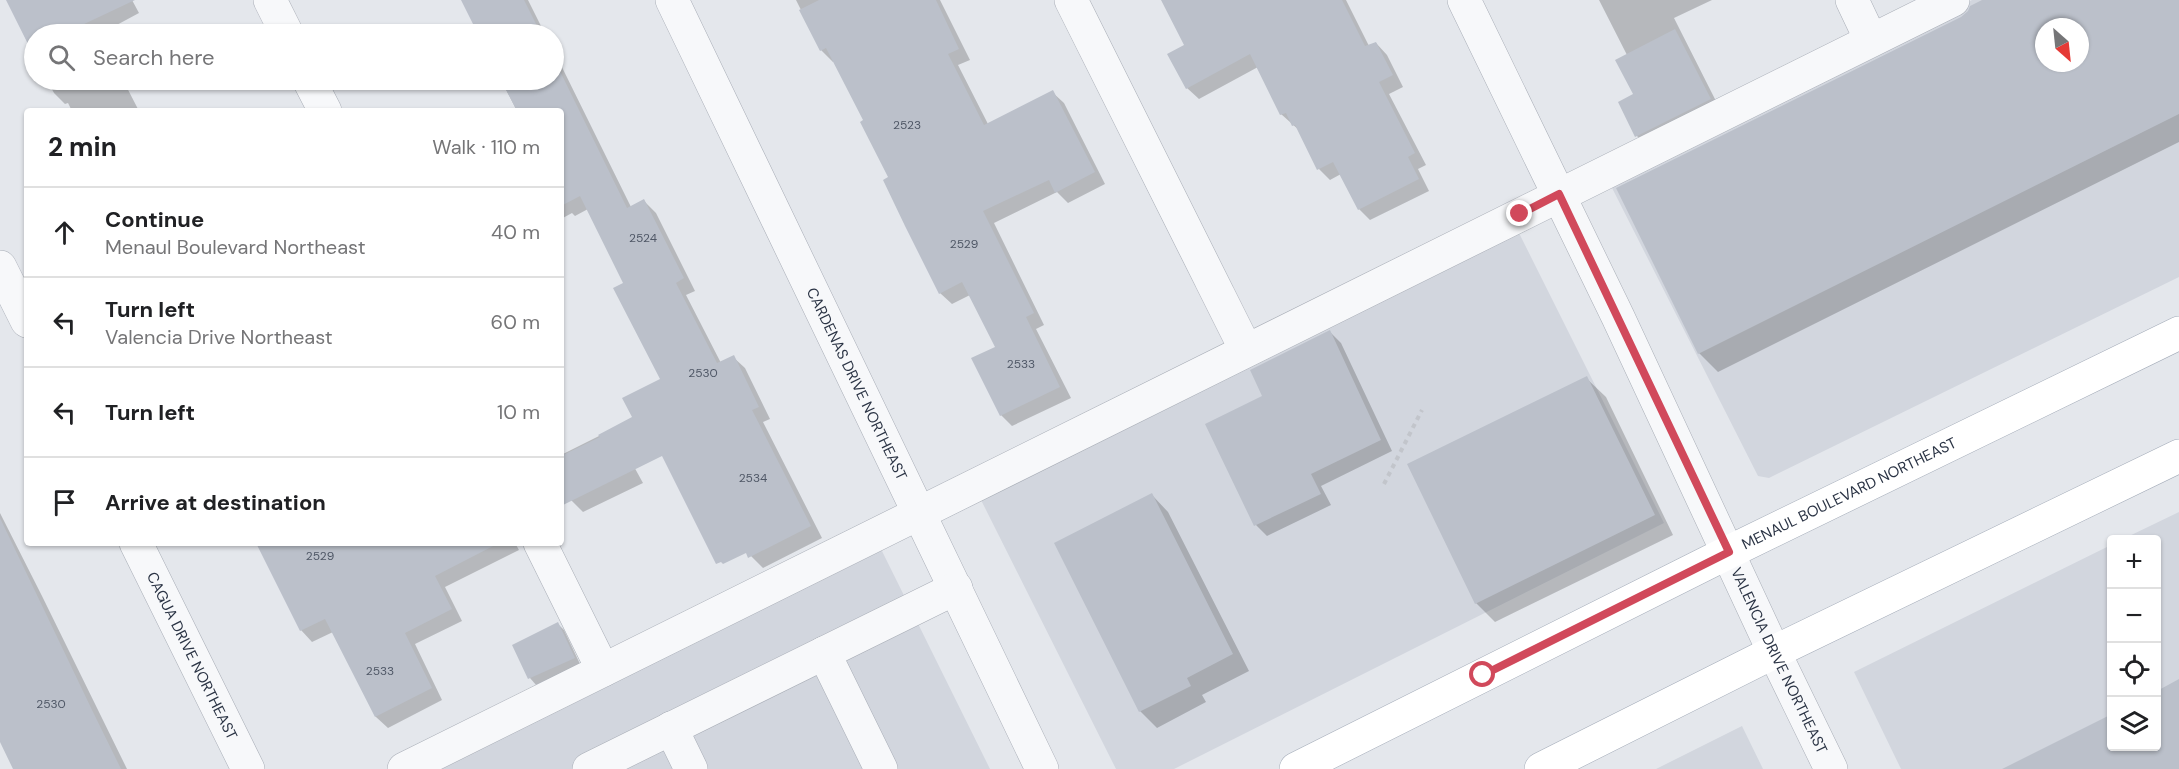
<!DOCTYPE html>
<html lang="en">
<head>
<meta charset="utf-8">
<style>
  :root { --surface:#fff; --page:#f6f6f6; --text:#202124; --muted:#757577; --line:#e0e0e0 }
  body { margin:0; font-family:"DM Sans",sans-serif; background:var(--page); color:var(--text) }
  .controls { position:absolute; right:18px; bottom:18px; display:grid; overflow:hidden; border-radius:6px; box-shadow:0 2px 4px #0004 }
  .controls button { width:54px; height:54px; display:grid; place-items:center; padding:0; border:0; border-bottom:2px solid var(--line); background:var(--surface); color:var(--text); font:30px sans-serif }
  .compass { position:absolute; left:2035px; top:18px; width:54px; height:54px; border-radius:50%; background:var(--surface); box-shadow:0 2px 4px #0004; rotate:153deg }
  .stop { position:absolute; width:18px; height:18px; margin:-14px; border:4px solid #d1495b; border-radius:50%; background:#fff }
  .stop.end { background:#d1495b; border-color:#fff; box-shadow:0 2px 6px #0008 }
  .list { margin:0; padding:0; list-style:none }
  h2 { display:flex; justify-content:space-between; align-items:center; height:78px; margin:0; padding:0 24px; font-size:26px }
  h2 small { font-size:20px; font-weight:400; color:var(--muted) }
  .list li { display:grid; grid-template-columns:39px 1fr auto; gap:18px; align-items:center; box-sizing:border-box; height:90px; padding:0 24px; border-top:2px solid var(--line) }
  .list b { display:block; font-size:22px; white-space:nowrap }
  .list p { margin:0; font-size:20px; white-space:nowrap; color:var(--muted) }
  .list em { font-size:20px; font-style:normal; color:var(--muted) }
  .icon { flex:none; width:33px; height:33px; fill:none; stroke:currentColor; stroke-width:2; stroke-linecap:round; stroke-linejoin:round }
  .map { position:relative; flex:none; width:2179px; height:769px; overflow:hidden }
  .search { position:absolute; background:var(--surface); box-shadow:0 2px 4px #0004; left:24px; top:24px; width:540px; height:66px; display:flex; align-items:center; gap:15px; box-sizing:border-box; padding:0 21px; border-radius:33px; color:var(--muted); font-size:22px }
  .panel { position:absolute; background:var(--surface); box-shadow:0 2px 4px #0004; left:24px; top:108px; width:540px; height:438px; border-radius:6px }
  .map>svg:first-child { display:block }
  .built { fill:#d2d6de; fill-rule:evenodd }
  .shadow { fill:#0003; fill-rule:evenodd }
  .building { fill:#bbc0ca; fill-rule:evenodd }
  .lines { fill:none; stroke-linecap:round; stroke-linejoin:round }
  .minor-casing { stroke:#a9aeb7; stroke-width:34 }
  .major-casing { stroke:#a3abb8; stroke-width:34 }
  .path { stroke:#c2c5cb; stroke-width:4; stroke-dasharray:4.5 4.5; stroke-linecap:butt }
  .minor { stroke:#f7f8fa; stroke-width:33 }
  .major { stroke:#fff; stroke-width:33 }
  .route { stroke:#d1495b; stroke-width:8 }
  .labels { text-anchor:middle; stroke-width:4.5; stroke-linejoin:round; paint-order:stroke }
  .number-label { font-size:12px; fill:#4f5766 }
  .street-label { font-size:15px; fill:#2b3445; stroke:#f4f6f9 }
</style>
</head>
<body>
<div class="map">
<svg width="2179" height="769" viewBox="0 0 2179 769">
  <rect width="100%" height="100%" fill="#e4e7ec"/>
  <path class="built" d="M1972,0h207v277l-410,201 -11,-2 -150,-296zM2044,27h36v36h-36z
    M1515,225l149,298 -490,246h-58l-138,-275z
    M2179,512v257h-278l-47,-97 257,-127 1,201h44v-206l-33,-1z
    M878,543l112,226h-567z
    M1742,726l21,43h-107z"/>
  <path class="shadow" d="M7,0h125l7,13 -39,21h-66v21z
    M462,0h66l17,34h-66z
    M796,0h144l30,60 -12,5 30,59 64,-32 12,11 41,81 -37,19 -11,-11 -63,31 50,102 -8,4 35,69 -59,28 -11,-11 -4,-68 -27,-52 -18,9 -12,-11 -75,-172 -30,-60 -2,1 -12,-12z
    M1186,0h160l23,46 7,-3 11,12 16,32 -14,7 37,71 -8,4 11,22 -59,29 -11,-11 -18,-35 -11,6 -11,-11 -19,-38 -19,-17 -23,-47 -59,32 -12,-11z
    M1599,0h113l-38,18 47,93 -73,37 -11,-12 -2,-41 -8,-40z
    M1985,0h194v142l-461,230 -19,-19 263,-335zM2044,27h36v36h-36z
    M554,51l77,156 13,-6 12,12 39,78 -9,4 35,68 12,-6 12,11 25,51 -7,3 59,116 -59,30 -12,-12 -126,-272 -37,-75 -13,7 -3,-3 -11,6v-108h-44l-16,-31h53z
    M47,80h76l16,31h-67l-4,-8 -3,1 -11,-11z
    M1330,332l11,11 51,108 -71,35 10,19 -64,31 -11,-11 8,-129z
    M1586,378l20,19 67,138 -178,87 -19,-19z
    M609,431l12,12 22,40 -60,29 -12,-12 -10,-21v-24z
    M1152,495l16,17 81,159 -47,24 4,7 -49,26 -17,-17z
    M0,513l42,83 85,173h-109l-18,-30z
    M257,543h258l4,7 -74,37 17,34 -47,23 27,56 -54,28 -12,-11 -43,-85 -21,10 -11,-12z
    M558,624l6,6 16,34 -44,21 -6,-7 -16,-32z
    M2179,681v88h-174l107,-23h44v-54z"/>
  <path class="building" d="M6,0h129l-72,34h-29v14l-3,2z
    M461,0h63l17,34h-63z
    M819,0h117l23,49 -11,5 36,71 69,-35 42,82 -40,21 -6,-13 -66,31 51,102 -8,4 34,70 -60,29 -29,-58 24,-11 -33,-65 -23,12 -34,-68 -22,-46 5,-3 -28,-55 3,-2 -37,-72 -6,3 -21,-41z
    M1161,0h181l23,46 11,-4 17,33 -14,7 36,71 -7,4 11,22 -61,31 -25,-48 -16,8 -22,-45 -3,1 -6,-13 -6,2 -30,-61 -64,35 -19,-35 17,-9z
    M1982,0h197v114l-481,240 -82,-166 345,-171 7,-6 2,-5zM2044,27h36v36h-36z
    M1675,29l36,70 -76,38 -17,-35 15,-8 -18,-34z
    M554,59l73,149 17,-9 40,79 -8,5 41,80 17,-8 25,52 -7,3 59,116 -63,32 -2,-5 -23,11 -2,-2 -5,2 -54,-108 -101,50v-50l39,-19 -2,-2 34,-18 -10,-19 38,-19 -47,-91 10,-5 -43,-87 -19,10v-95h-44l-16,-31h53z
    M1330,330l51,110 -70,34 10,20 -67,32 -49,-102 57,-28 -12,-26z
    M1587,376l68,139 -180,89 -68,-140z
    M1152,493l81,161 -46,24 4,8 -52,26 -85,-169z
    M0,518l93,194 28,57h-108l-13,-27z
    M256,543h243l-64,33 17,33 -47,24 27,55 -57,29 -50,-98 -25,12z
    M558,622l17,36 -47,21 -16,-34z
    M2179,679v90h-177l110,-55v33h45v-56z"/>
  <g class="lines">
    <defs>
      <g id="minor">
        <path d="M270,0l17,34"/>
        <path id="s1" d="M672,0l370,769"/>
        <path d="M1071,0l175,350"/>
        <path id="s2" d="M1464,0l154,317 156,335 57,117"/>
        <path d="M1852,0l19,40"/>
        <path d="M309,80l16,31"/>
        <path d="M0,267l27,54"/>
        <path id="s3" d="M136,543l112,226"/>
        <path d="M540,543l63,127"/>
        <path d="M824,653l57,116"/>
        <path d="M671,728l20,41"/>
        <path d="M404,769l1549,-769"/>
        <path d="M589,769l367,-181"/>
      </g>
      <g id="major">
        <path id="s4" d="M1296,769l433,-217 450,-219"/>
        <path d="M1541,769l233,-117 405,-196"/>
      </g>
    </defs>
    <use href="#minor" class="minor-casing"/>
    <use href="#major" class="major-casing"/>
    <path class="path" d="M1384,484l38,-74"/>
    <use href="#minor" class="minor"/>
    <use href="#major" class="major"/>
  </g>
  <g class="lines">
    <path class="route" d="M1483,675l246,-123 -170,-358 -39,20"/>
  </g>
  <g class="labels">
    <g class="number-label">
      <text x="907" y="129">2523</text>
      <text x="643" y="242">2524</text>
      <text x="964" y="248">2529</text>
      <text x="1021" y="368">2533</text>
      <text x="703" y="377">2530</text>
      <text x="753" y="482">2534</text>
      <text x="320" y="560">2529</text>
      <text x="380" y="675">2533</text>
      <text x="51" y="708">2530</text>
    </g>
    <g class="street-label">
      <text dy="5" stroke="none"><textPath href="#s1" startOffset="426">CARDENAS DRIVE NORTHEAST</textPath></text>
      <text dy="5" stroke="none"><textPath href="#s4" startOffset="618">MENAUL BOULEVARD NORTHEAST</textPath></text>
      <text dy="5" stroke="none"><textPath href="#s3" startOffset="126">CAGUA DRIVE NORTHEAST</textPath></text>
      <text dy="5" stroke="none"><textPath href="#s2" startOffset="732">VALENCIA DRIVE NORTHEAST</textPath></text>
    </g>
  </g>
</svg>
<div class="controls">
<button>+</button>
<button>−</button>
<button><svg class="icon" aria-label="locate" viewBox="0 0 24 24"><circle cx="12" cy="12" r="6"/><path d="M12 2v4M12 18v4M2 12h4M18 12h4"/></svg></button>
<button><svg class="icon" aria-label="layers" viewBox="0 0 24 24"><path d="M12 4l9 5-9 5-9-5zM3 14l9 5 9-5"/></svg></button>
</div>
<svg class="compass" viewBox="-18 -18 36 36"><path d="M0-13l5 13h-10z" fill="#e53935"/><path d="M0 13l5-13h-10z" fill="#757577"/></svg>
<div class="stop" style="left:1483px;top:675px"></div>
<div class="stop end" style="left:1520px;top:214px"></div>
<div class="search"><svg class="icon" aria-label="search" viewBox="0 0 24 24"><circle cx="10" cy="10" r="6"/><path d="M15 15l6 6"/></svg>Search here</div>
<section class="panel">
<h2>2 min<small>Walk · 110 m</small></h2>
<ul class="list">
<li><svg class="icon" aria-label="ahead" viewBox="0 0 24 24"><path d="M12 20V5M6 11l6-6 6 6"/></svg><div><b>Continue</b><p>Menaul Boulevard Northeast</p></div><em>40 m</em></li>
<li><svg class="icon" aria-label="left" viewBox="0 0 24 24"><path d="M17 20v-9H6M10 6l-5 5 5 5"/></svg><div><b>Turn left</b><p>Valencia Drive Northeast</p></div><em>60 m</em></li>
<li><svg class="icon" aria-label="left" viewBox="0 0 24 24"><path d="M17 20v-9H6M10 6l-5 5 5 5"/></svg><div><b>Turn left</b></div><em>10 m</em></li>
<li><svg class="icon" aria-label="arrive" viewBox="0 0 24 24"><path d="M6 21V4h12l-3 4 3 4H6"/></svg><div><b>Arrive at destination</b></div></li>
</ul>
</section>
</div>
</body>
</html>
